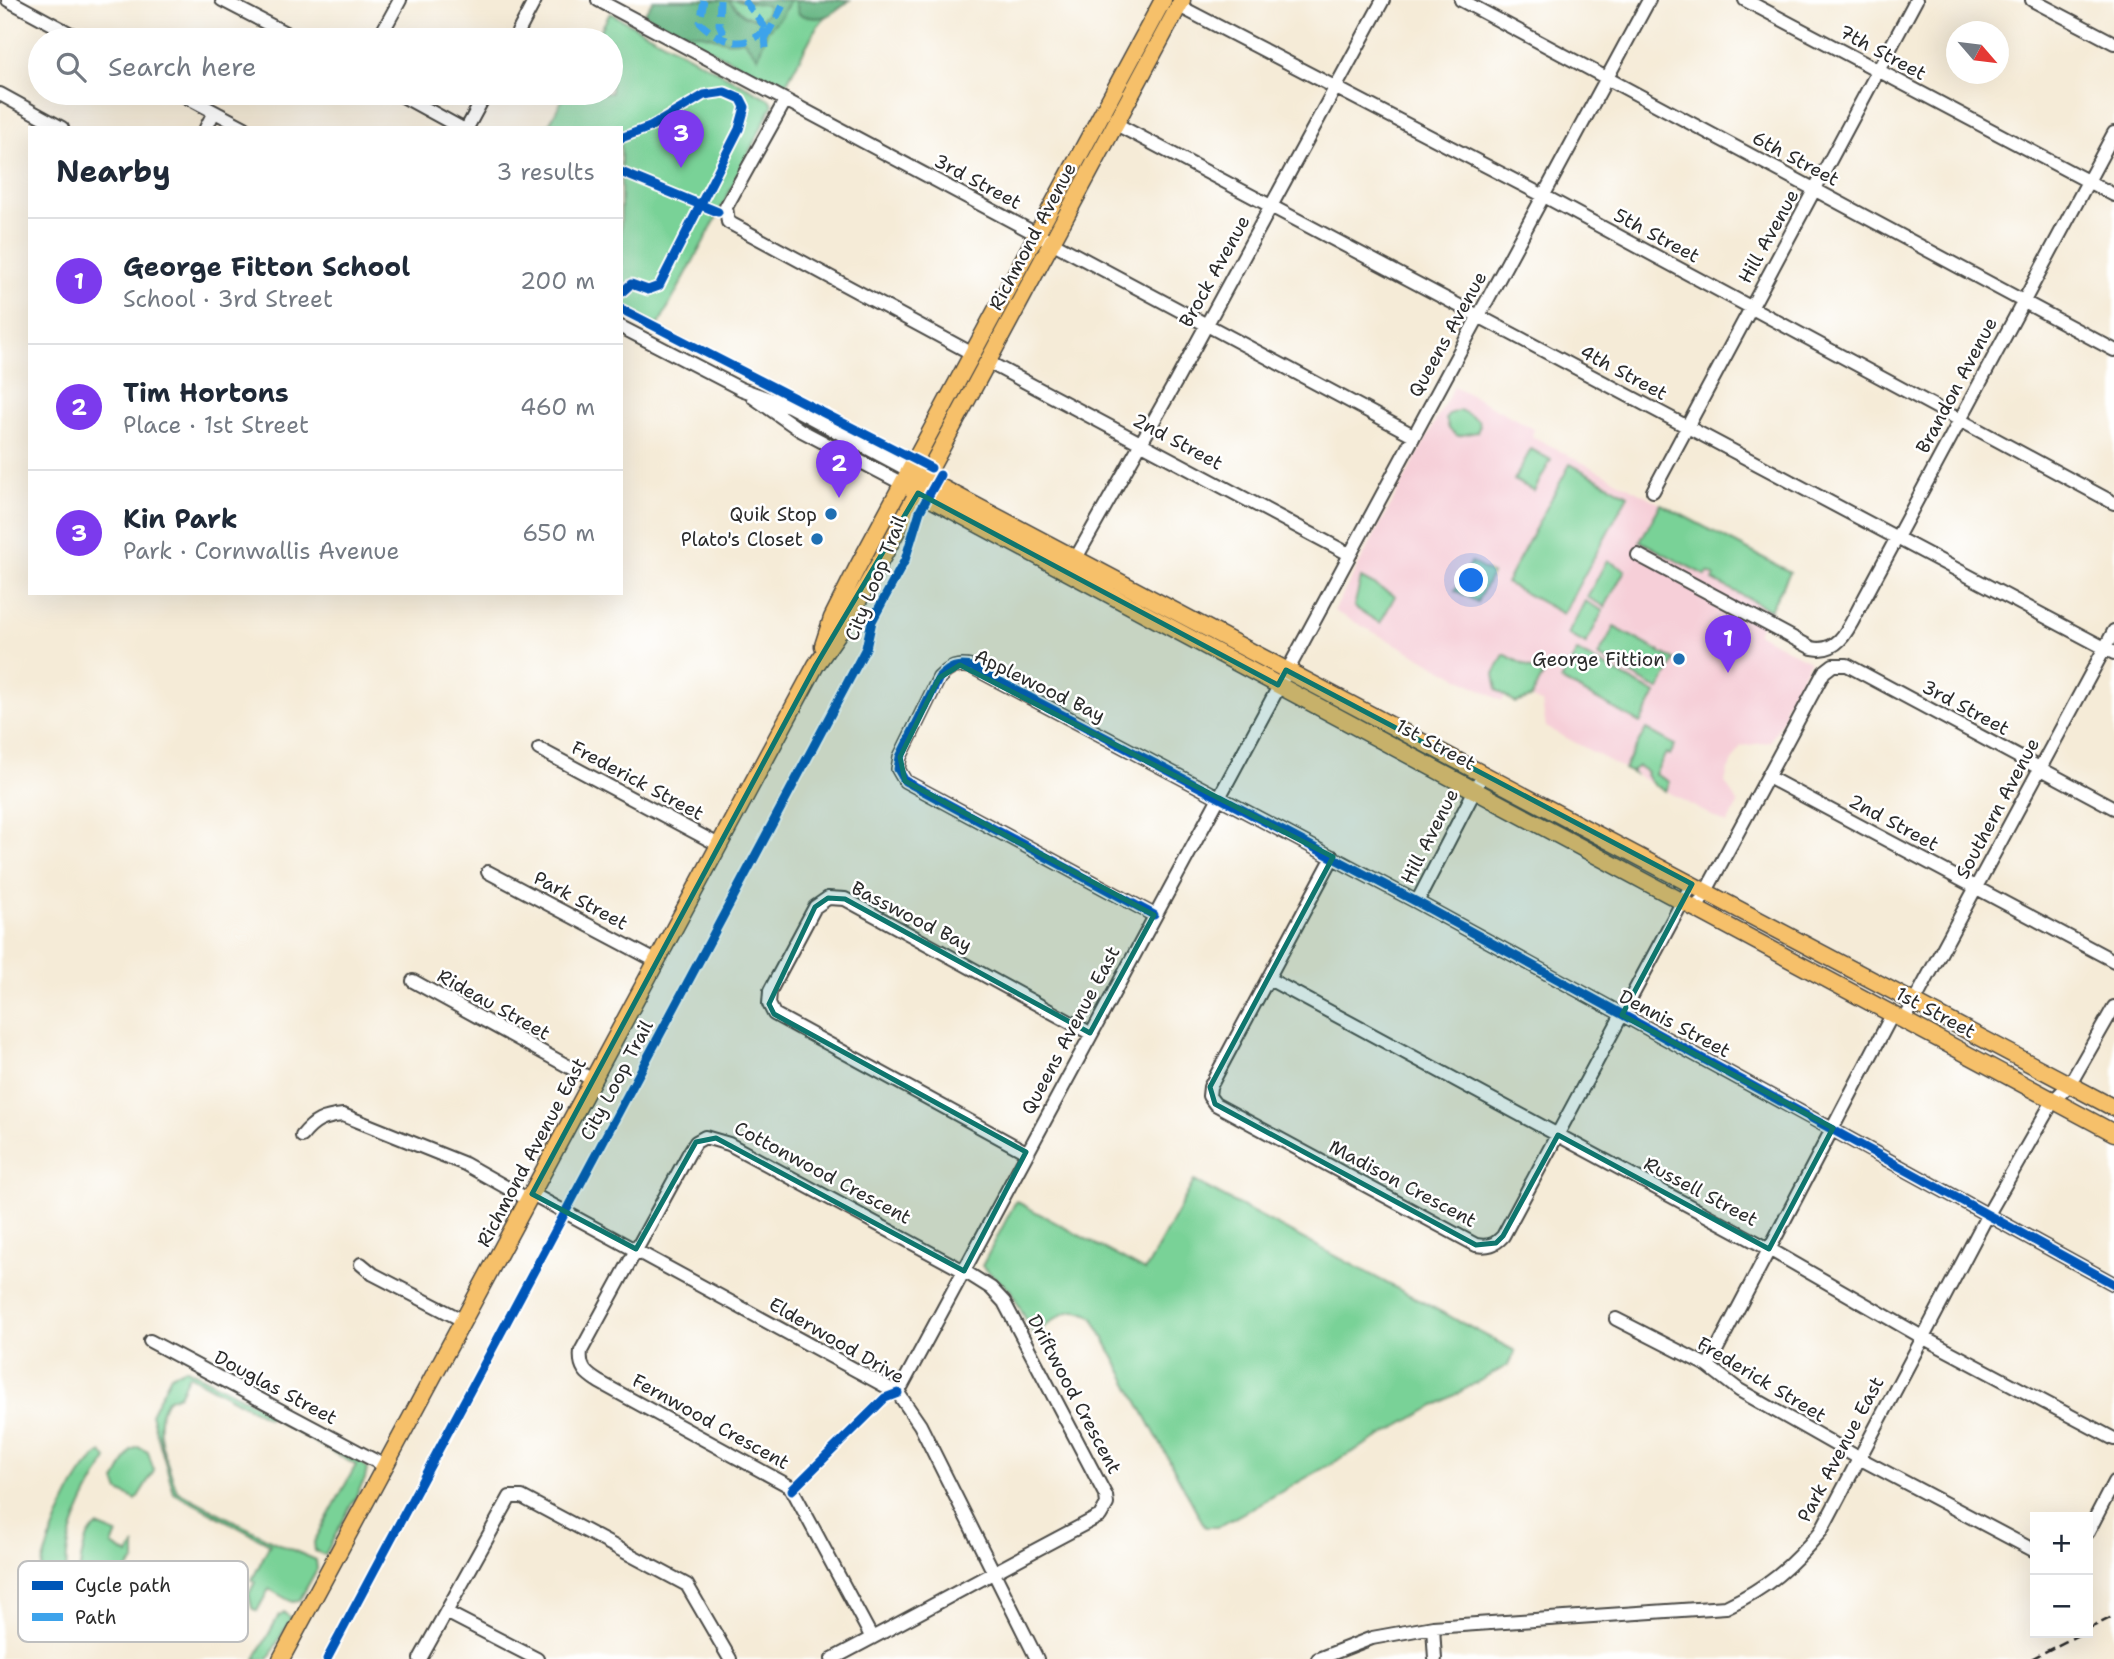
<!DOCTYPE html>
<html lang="en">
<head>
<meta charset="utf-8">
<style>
  :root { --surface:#fff; --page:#f6f6f7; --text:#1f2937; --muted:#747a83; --line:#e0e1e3; --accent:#7c3aed }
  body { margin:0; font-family:"Shantell Sans",sans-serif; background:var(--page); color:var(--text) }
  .controls { position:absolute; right:21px; bottom:21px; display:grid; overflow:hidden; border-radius:0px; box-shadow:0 7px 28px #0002 }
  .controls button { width:63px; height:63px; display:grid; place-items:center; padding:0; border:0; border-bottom:2px solid var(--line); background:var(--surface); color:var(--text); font:35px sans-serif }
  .compass { position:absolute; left:1946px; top:21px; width:63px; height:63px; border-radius:50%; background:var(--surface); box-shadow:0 7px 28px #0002; rotate:118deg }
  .you { position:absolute; left:1472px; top:581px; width:24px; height:24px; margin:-18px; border:5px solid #fff; border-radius:50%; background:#1a73e8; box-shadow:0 0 0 10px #1a73e833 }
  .badge { display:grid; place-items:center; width:46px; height:46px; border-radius:50%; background:var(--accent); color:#fff; font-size:23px; font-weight:700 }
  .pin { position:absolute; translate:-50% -58px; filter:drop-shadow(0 2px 4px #0008) }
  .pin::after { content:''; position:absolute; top:37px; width:24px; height:21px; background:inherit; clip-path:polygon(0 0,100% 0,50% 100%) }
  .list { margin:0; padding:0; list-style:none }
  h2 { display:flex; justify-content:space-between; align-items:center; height:91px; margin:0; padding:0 28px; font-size:30px }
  h2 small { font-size:23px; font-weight:400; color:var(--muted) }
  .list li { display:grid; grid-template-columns:46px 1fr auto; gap:21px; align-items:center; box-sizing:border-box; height:126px; padding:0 28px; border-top:2px solid var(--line) }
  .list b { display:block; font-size:26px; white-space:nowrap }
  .list p { margin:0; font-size:23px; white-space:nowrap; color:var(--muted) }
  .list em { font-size:23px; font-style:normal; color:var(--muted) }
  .icon { flex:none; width:38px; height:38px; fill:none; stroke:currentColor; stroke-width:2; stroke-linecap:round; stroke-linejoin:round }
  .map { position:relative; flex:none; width:2114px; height:1659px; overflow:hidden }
  .search { position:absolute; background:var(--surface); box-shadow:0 7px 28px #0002; left:28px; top:28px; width:595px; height:77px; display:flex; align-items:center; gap:18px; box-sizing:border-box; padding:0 24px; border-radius:38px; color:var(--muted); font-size:26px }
  .panel { position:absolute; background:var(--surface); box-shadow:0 7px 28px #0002; left:28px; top:126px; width:595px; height:469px; border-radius:0px }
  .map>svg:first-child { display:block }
  .built { fill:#f6cfd8 }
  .green { fill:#79d297; stroke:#527e61; stroke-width:2 }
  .forest { fill:#62b480; stroke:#467056; stroke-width:2 }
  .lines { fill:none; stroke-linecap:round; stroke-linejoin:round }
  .minor-casing { stroke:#494845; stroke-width:16 }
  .major-casing { stroke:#494845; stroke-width:19 }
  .minor { stroke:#fff; stroke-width:12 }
  .major { stroke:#f6c06b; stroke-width:16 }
  .rail { stroke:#2b2b2b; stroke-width:2.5; stroke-dasharray:10 5; stroke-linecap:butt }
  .quiet { stroke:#3ea3eb; stroke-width:7; stroke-dasharray:14 7; stroke-linecap:butt }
  .cycleway-casing { stroke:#fff; stroke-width:13 }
  .cycleway { stroke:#0057b8; stroke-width:9 }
  .marked { fill:#0f766e; fill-opacity:0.2; stroke:#0f766e; stroke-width:5; stroke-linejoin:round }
  .poi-dot { fill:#1f6fb2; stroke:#fff; stroke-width:2.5 }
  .labels { text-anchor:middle; stroke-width:5; stroke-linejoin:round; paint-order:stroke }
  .street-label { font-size:19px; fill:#2b2b2b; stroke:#fff }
  .poi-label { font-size:19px; fill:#2b2b2b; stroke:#fff; text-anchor:end }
  .key { fill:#fff; stroke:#bfbfbf; stroke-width:2 }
  .key-label { font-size:19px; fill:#2b2b2b }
</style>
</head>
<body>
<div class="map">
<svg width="2114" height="1659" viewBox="0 0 2114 1659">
  <rect width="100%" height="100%" fill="#fff"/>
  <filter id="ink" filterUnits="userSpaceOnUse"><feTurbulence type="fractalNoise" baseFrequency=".0143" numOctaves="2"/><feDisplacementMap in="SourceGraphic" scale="14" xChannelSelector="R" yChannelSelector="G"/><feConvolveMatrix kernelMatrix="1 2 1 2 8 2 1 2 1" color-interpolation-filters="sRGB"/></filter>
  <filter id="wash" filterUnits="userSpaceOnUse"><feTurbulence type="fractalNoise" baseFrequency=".00686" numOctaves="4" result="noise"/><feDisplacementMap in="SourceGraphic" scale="28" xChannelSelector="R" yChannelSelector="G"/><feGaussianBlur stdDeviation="1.57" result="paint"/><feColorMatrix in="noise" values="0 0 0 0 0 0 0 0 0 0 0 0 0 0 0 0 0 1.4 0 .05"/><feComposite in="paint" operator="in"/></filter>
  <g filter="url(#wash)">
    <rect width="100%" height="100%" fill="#f5ebd7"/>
    <path class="built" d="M1454,386l80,43 -2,7 258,136 -33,61 53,28 -25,45 1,8 -16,28 -29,4 -13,24 -3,12 13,22 -11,20 -181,-97 -4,-24 -11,-5 5,-11 -21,16 -10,-6 -3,4 -168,-90z"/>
    <path class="green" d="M671,0h168l-23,28 -32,60 -125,-65z
      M610,13l159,86 4,5 -56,113 -59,109 -37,-20v-178h-74l19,-35h45v-53h-16z
      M1460,410l18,10 2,5 -3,7 -19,4 -9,-7 -3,-10 3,-5z
      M1531,449l20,11 -17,31 -20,-11z
      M1570,464l58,31 -65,119 -57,-31z
      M1661,504l129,68 -20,38 -57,-30 2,-4 -7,-4 -2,4 -66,-35z
      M1607,560l18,10 -20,37 -18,-10z
      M1471,562l21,12 -15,28 -22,-12z
      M1361,578l34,18 -15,27 -26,-16z
      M1585,601l18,10 -17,33 -18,-10z
      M1614,627l61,33 -16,30 -61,-34z
      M1577,651l79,43 -16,29 -79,-43z
      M1504,654l39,21 -12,23 -16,5 -18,-13 -3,-16z
      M1646,729l29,16 -5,10 -4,-2 -11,21 14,8 -4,9 -11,-6 -8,-10 1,-3 -9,-6 -6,5 2,3 -10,-5z
      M1194,1181l321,170 -7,14 -290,162h-13l-112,-209c-22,-18 -41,3 -59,17l-23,-44 -29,-25 34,-65 129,70z
      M185,1368l85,44 -2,6 -79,-43 -10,20 -12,5c-18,27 1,62 10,91l95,50 44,19 1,9 -18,32 -7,1 -23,-13 -12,22 -5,-3 -3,-14 6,-12 -3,-2 18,-36 -96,-51 -23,-79 20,-39z
      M283,1419l77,42 7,8 -2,10 -40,76 -10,-4 -1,-9 42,-77 -78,-43z
      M138,1447l10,5 6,19 -18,29 -17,-9 -4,-10 16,-31z
      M102,1452l5,7c-17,29 -36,62 -40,96 -2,19 3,32 -14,44l-13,1 -4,-9c7,-38 33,-116 66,-139z
      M97,1526l20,8 -5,11 17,10 6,-11v16l-37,45 -15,-6c-8,-17 -2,-62 14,-73z
      M284,1612l7,6 -23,41h-13l23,-42z"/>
    <path class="forest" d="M653,0h75l17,16 16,3 7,-7 -1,-7 -32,-5h55l-9,17 -14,14 -9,26 -14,-17c-24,5 -22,-3 -43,-6 -27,-3 -33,-6 -57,-20z
      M795,0h55c-17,15 -28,23 -51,14z"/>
  </g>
  <g filter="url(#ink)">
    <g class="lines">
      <defs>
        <path id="minor" d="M8,0l74,40
          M222,0l77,40
          M598,0l815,435
          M1461,0l653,350
          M1745,0l369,195
          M2032,0l82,43
          M1179,6l365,190 570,307
          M378,40l22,-40
          M514,40l21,-40
          M179,93l66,35
          M397,93l64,35
          M0,94l62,34
          M785,101l-59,106 2,15 245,132
          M1116,124l998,529
          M206,128l8,-16
          M467,128l19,-35
          M621,327l120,62 48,17 121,65
          M988,362l361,192
          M753,397l47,33 103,54
          M1653,491l263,-491
          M1638,555l174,93c30,7 39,-27 52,-49l250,-466
          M1072,565l103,-182 208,-383
          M539,749l180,96
          M1768,777l346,184
          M1333,857l-123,230 -1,9 6,8 261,141c12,2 19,0 27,-9l189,-352
          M488,872l168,89
          M1417,902l61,-118
          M1697,908l127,-236 9,-7h14l267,143
          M1154,915l-249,-134 -7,-12 2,-12 39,-79c11,-11 18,-14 33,-11l445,235 697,382
          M1269,979l500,270 153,88 192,102
          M413,981l180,99
          M1905,1019l209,-388
          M302,1136c12,-15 21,-19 41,-21l122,49 64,36
          M1026,1152l-252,-138 -5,-10 1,-13 45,-84 13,-9 17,1 245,134
          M532,1194l366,199 22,32 117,234
          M361,1264l12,10 91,47
          M1616,1319l92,47 31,24 118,67 178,94
          M150,1341l235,125
          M1708,1366l185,-353
          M898,1393l751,-1393
          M2088,1532l26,-50
          M446,1612l91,47
          M1433,1627l2,32
          M420,1659l90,-162h12l165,88 43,74
          M832,1659c90,-47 178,-96 268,-143l7,-12 -1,-8 -102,-194 -13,-14 -27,-17 -235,-127 -24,-7 -9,5 -7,11 -108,198c-2,17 5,23 18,31l192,105 81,151
          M1318,1659l54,-21 61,-11 293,-20c42,-20 65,-40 95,-76l166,-315 66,-115 17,-17 44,-77"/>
        <path id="major" d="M910,471l1204,637
          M903,484l1211,649
          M823,646l9,-28 25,-50 306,-568
          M281,1659l535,-994 32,-46 38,-68 296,-551"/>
      </defs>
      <use href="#minor" class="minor-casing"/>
      <use href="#major" class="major-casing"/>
      <use href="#minor" class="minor"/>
      <use href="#major" class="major"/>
      <path class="rail" d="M2088,1629l26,-13
        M2031,1659l51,-26"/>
      <path class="quiet" d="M704,0l-4,23c18,17 41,28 63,9v-8
        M720,0l-1,24 7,16
        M744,0l20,26 2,22
        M766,37l20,-37"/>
      <defs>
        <path id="cycleway" d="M621,138l29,-11 54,-32 21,-3 16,7
          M621,172l97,40
          M621,293l10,-9 17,6 11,-4 80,-157 6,-22 -4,-8
          M621,309l310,159
          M1154,915l-249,-134 -7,-12 2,-12 39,-79c11,-11 18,-14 33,-11l445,235 697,382
          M792,1490l93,-92 13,-5
          M327,1659l539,-1011 6,-27 33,-61 15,-49 20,-36"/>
      </defs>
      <use href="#cycleway" class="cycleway-casing"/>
      <use href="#cycleway" class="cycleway"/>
    </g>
  </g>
  <path class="marked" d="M918,493l360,192 8,-15 406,214 -70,131 211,113 -64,121 -211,-114 -55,101 -7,7 -20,2 -261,-141 -5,-17 123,-230 -373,-192 -21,13 -39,79 5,24 249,134 -64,118 -245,-134 -17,-1 -13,9 -46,97 5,10 252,138 -62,119 -248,-133 -20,4 -60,107 -104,-55 284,-529z"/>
  <g class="poi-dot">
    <circle cx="831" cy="514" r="7"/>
    <circle cx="817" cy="539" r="7"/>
    <circle cx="1679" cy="659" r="7"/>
  </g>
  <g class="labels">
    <g class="street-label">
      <text transform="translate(1883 52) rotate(28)" y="7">7th Street</text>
      <text transform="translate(1796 158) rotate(28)" y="7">6th Street</text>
      <text transform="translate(978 181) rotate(28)" y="7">3rd Street</text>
      <text transform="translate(1657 235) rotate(28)" y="7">5th Street</text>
      <text transform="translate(1032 236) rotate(-62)" y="7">Richmond Avenue</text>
      <text transform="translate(1768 236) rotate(-61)" y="7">Hill Avenue</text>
      <text transform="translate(1214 271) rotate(-61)" y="7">Brock Avenue</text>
      <text transform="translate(1447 334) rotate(-61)" y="7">Queens Avenue</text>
      <text transform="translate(1624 372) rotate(28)" y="7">4th Street</text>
      <text transform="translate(1956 385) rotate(-62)" y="7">Brandon Avenue</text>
      <text transform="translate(1178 441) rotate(28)" y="7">2nd Street</text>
      <text transform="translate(875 578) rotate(-68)" y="7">City Loop Trail</text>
      <text transform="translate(1040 685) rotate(26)" y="7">Applewood Bay</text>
      <text transform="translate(1966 707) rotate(28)" y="7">3rd Street</text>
      <text transform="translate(1436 744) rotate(28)" y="7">1st Street</text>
      <text transform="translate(638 780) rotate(28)" y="7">Frederick Street</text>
      <text transform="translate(1997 808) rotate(-62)" y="7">Southern Avenue</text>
      <text transform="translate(1894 822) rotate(28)" y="7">2nd Street</text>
      <text transform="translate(1429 836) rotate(-63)" y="7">Hill Avenue</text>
      <text transform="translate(581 900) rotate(28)" y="7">Park Street</text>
      <text transform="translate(912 916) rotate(27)" y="7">Basswood Bay</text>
      <text transform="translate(494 1004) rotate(29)" y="7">Rideau Street</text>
      <text transform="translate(1936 1012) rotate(28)" y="7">1st Street</text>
      <text transform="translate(1675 1023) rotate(28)" y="7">Dennis Street</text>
      <text transform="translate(1070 1030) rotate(-62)" y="7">Queens Avenue East</text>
      <text transform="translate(616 1080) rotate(-62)" y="7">City Loop Trail</text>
      <text transform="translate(531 1152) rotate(-62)" y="7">Richmond Avenue East</text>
      <text transform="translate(823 1172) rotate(28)" y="7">Cottonwood Crescent</text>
      <text transform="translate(1403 1183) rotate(28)" y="7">Madison Crescent</text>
      <text transform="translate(1701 1191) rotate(28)" y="7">Russell Street</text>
      <text transform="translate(837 1340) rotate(30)" y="7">Elderwood Drive</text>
      <text transform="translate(1762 1379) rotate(31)" y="7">Frederick Street</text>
      <text transform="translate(276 1387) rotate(28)" y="7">Douglas Street</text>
      <text transform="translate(1075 1394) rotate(62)" y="7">Driftwood Crescent</text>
      <text transform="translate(711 1421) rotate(29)" y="7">Fernwood Crescent</text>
      <text transform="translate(1840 1449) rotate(-62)" y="7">Park Avenue East</text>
    </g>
    <g class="poi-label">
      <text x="817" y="521">Quik Stop</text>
      <text x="803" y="546">Plato's Closet</text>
      <text x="1665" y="666">George Fittion</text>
    </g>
  </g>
  <rect x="18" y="1561" width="230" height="81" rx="10" class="key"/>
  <rect x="32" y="1581" width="31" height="9" fill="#0057b8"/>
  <rect x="32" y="1613" width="31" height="8" fill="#3ea3eb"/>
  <g class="key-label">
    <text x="75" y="1592">Cycle path</text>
    <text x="75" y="1624">Path</text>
  </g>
</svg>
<div class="controls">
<button>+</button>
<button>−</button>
</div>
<svg class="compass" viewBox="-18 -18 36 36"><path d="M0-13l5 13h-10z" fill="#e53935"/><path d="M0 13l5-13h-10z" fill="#747a83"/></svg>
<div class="you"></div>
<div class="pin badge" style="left:1728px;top:673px">1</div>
<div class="pin badge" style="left:839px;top:498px">2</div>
<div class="pin badge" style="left:681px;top:168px">3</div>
<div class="search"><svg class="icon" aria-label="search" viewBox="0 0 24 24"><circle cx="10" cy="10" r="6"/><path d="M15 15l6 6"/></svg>Search here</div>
<section class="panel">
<h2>Nearby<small>3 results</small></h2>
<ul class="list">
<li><span class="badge">1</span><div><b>George Fitton School</b><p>School · 3rd Street</p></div><em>200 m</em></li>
<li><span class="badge">2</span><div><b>Tim Hortons</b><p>Place · 1st Street</p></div><em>460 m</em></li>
<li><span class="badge">3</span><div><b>Kin Park</b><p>Park · Cornwallis Avenue</p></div><em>650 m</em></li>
</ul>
</section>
</div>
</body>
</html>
